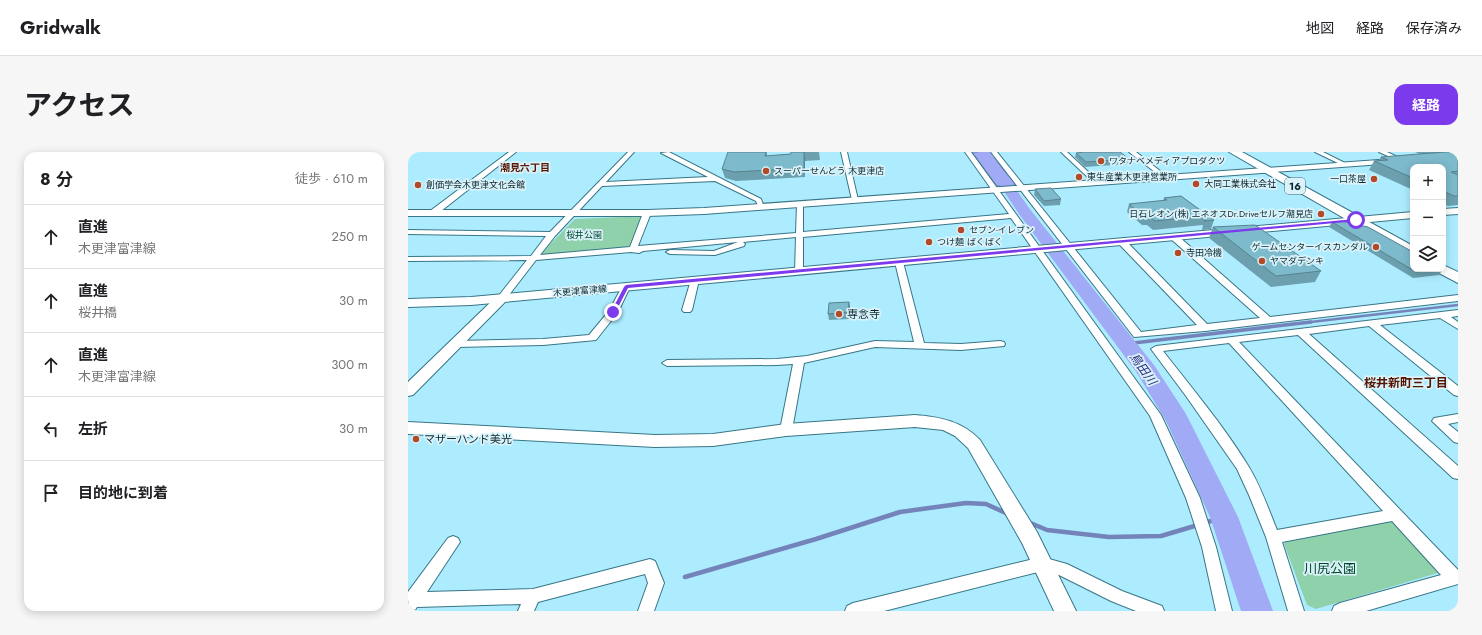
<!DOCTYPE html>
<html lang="ja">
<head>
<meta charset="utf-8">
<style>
  :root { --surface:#fff; --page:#f6f6f6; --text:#202124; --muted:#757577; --line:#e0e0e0; --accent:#7c3aed }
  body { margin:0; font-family:Jost,"Noto Sans JP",sans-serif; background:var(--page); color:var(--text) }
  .controls { position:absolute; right:12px; top:12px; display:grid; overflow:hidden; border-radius:8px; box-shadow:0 2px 10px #0003 }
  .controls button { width:36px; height:36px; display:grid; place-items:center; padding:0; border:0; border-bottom:1px solid var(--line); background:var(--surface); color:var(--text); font:20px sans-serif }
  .stop { position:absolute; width:12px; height:12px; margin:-9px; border:3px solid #7c3aed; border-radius:50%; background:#fff }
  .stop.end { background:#7c3aed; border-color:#fff; box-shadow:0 1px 4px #0008 }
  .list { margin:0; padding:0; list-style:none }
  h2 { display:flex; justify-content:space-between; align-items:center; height:52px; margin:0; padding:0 16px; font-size:17px }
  h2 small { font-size:13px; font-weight:400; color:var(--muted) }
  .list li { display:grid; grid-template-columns:26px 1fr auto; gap:12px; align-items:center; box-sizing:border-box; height:64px; padding:0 16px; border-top:1px solid var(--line) }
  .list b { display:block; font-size:15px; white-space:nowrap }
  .list p { margin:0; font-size:13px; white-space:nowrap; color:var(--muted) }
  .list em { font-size:13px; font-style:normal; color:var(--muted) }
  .icon { flex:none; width:22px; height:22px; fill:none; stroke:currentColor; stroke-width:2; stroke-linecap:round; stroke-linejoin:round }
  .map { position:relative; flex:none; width:1050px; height:459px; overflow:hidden; border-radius:12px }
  header { display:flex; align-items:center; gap:24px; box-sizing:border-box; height:56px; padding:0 20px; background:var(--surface); border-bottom:1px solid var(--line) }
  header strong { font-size:19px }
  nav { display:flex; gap:22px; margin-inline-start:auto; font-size:14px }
  .intro { display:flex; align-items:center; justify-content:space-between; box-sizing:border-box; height:96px; padding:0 24px }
  h1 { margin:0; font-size:28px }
  .button { padding:10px 18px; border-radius:12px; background:var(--accent); color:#fff; font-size:14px; font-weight:700 }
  main { display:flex; gap:24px; padding:0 24px }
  aside { flex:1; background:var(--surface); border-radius:12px; box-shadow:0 2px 10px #0003 }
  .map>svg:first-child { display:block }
  .green { fill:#8fd1aa }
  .water { fill:#a0aaf5; stroke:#7483b9 }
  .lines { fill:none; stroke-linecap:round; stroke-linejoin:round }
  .stream-far2 { stroke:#7483b9; stroke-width:2.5 }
  .stream-far1 { stroke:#7483b9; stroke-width:3.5 }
  .stream { stroke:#7483b9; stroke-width:4.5 }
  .river { fill:#a0aaf5; fill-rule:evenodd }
  .street-casing { stroke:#387686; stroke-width:2 }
  .secondary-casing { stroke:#387686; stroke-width:2 }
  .primary-casing { stroke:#387686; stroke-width:2 }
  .highway-casing { stroke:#387686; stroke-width:2 }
  .street { fill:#fff; fill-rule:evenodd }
  .secondary { fill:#fff; fill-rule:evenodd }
  .primary { fill:#fff; fill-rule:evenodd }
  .highway { fill:#fff; fill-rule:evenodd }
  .wall { fill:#6ca0af }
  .shaded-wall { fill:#58828f }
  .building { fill:#7dbacc; stroke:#58828f }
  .route { fill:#7c3aed }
  .poi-dot { fill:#b24a28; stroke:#daf2fa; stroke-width:1.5 }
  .labels { text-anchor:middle; stroke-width:3.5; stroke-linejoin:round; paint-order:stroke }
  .far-poi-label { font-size:9px; fill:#0d272e; stroke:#daf2fa; text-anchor:start }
  .far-park-label { font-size:9px; fill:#004729; stroke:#daf2fa }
  .far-street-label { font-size:9px; fill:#0d272e; stroke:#daf2fa }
  .far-neighbourhood-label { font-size:10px; font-weight:bold; fill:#551500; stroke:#daf2fa }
  .shield { fill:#daf2fa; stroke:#4a646b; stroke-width:1 }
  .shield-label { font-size:10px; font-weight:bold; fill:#0d272e }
  .poi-label { font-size:11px; fill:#0d272e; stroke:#daf2fa; text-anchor:start }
  .water-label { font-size:12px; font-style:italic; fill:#2e2b80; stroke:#daf2fa }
  .neighbourhood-label { font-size:12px; font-weight:bold; fill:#551500; stroke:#daf2fa }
  .near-park-label { font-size:13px; fill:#004729; stroke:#daf2fa }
</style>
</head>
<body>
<header>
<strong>Gridwalk</strong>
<nav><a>地図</a><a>経路</a><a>保存済み</a></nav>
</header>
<div class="intro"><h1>アクセス</h1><a class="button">経路</a></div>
<main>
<aside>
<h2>8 分<small>徒歩 · 610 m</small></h2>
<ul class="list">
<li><svg class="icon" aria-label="ahead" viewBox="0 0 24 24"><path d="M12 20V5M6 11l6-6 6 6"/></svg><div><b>直進</b><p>木更津富津線</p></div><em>250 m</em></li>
<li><svg class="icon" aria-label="ahead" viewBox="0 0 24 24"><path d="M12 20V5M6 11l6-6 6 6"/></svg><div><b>直進</b><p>桜井橋</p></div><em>30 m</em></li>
<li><svg class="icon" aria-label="ahead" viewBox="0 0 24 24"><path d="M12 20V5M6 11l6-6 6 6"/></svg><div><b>直進</b><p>木更津富津線</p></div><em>300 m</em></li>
<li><svg class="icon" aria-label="left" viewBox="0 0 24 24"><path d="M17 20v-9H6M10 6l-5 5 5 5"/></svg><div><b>左折</b></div><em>30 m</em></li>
<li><svg class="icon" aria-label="arrive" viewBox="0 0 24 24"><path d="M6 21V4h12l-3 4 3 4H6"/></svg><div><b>目的地に到着</b></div></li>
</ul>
</aside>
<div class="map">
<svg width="1050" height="459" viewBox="0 0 1050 459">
  <rect width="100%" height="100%" fill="#adecff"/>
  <path class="green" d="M236,64l-12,31 -91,8 6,-8 28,-28z
    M981,369l8,3 44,48 -125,37 -9,-4 -23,-61 3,-4z"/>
  <path class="water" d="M564,0h17l27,33 -19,1z"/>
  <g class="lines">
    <path class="stream-far2" d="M894,171l156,-18"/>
    <path class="stream-far1" d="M717,192l186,-22"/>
    <path class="stream" d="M620,370l19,8 62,7 52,-1 37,-11
      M796,371l20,-6
      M277,425l131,-38 84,-27 66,-9 20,1 22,10"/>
    <path class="river" d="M570,0h12l39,56 125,157 32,49 52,103 35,94h-32l-31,-94 -44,-96 -29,-48 -118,-159z"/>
    <defs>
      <path id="street" d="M101,0h7l-80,63h-6v-4z
        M220,0h6l-28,30 102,-5 -47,-24 8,-1 92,47 3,8 -5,1 -3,-7 -41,-20 -113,5 -47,50 -15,19 90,-8 13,-34 4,-2 4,2 -13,33 158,-13 1,-29 3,-2 3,2v28l206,-18 -44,-62h6l190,263 39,83 16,49 16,64h-16l-14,-64 -16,-49 -36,-82 -139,-198 -208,19v34l-4,3 -4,-3 1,-34 -53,5 2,2 -1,2 -29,9 -45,-1 -4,-2 4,-2 44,1 24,-9 -95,9 -4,2 -8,-1 -95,8 -31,40 -3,1 -5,-3 30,-38 -119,1v-4l123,-1 15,-20 -138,-2v-4l142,2z
        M433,0h6l11,48 -1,1 -5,-1z
        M583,0h6l144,180 56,-7 -78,-81 -1,-2 4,-2h3l82,84 53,-6 -89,-79v-4h6l93,82 188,-22v6l-253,30 -71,6z
        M653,0h6l32,30v2h-4z
        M721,0h7l33,26 -5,1z
        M907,0h8l24,12 -5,1z
        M971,0h8l17,8 -5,1z
        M488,108h6l1,2 21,81 37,1 39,-3 4,1 1,2 -1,2 -43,4 -86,-3 -71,16 -12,67 -2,3 -4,1 -4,-1 -2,-3 13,-66 -16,1 -110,1 -5,-3 5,-3 110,-1 30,-3 68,-15 39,1 -19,-80z
        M287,125l4,3 -7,30 -2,2h-6l-2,-2 9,-30z
        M218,132l4,3 -12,25 -22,28 -53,5 -86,2 -5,-3 5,-3 86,-2 46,-4 20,-24 14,-26z
        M1050,158v6l-7,1 7,5v7l-18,-11 -60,7 78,61v10l-4,-1 -85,-69 -60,8 149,132v13l-5,-1 -155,-143 -59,7 219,228v14l-92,27h-34l2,-5 6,-3 101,-28 -49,-54 -110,21 22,69h-16l-22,-74 -17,-42 -12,-26 -51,-73 -35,-47 5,-3zM821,191l154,168 -106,19c-9,-22 -17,-46 -30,-66 -24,-39 -56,-77 -84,-113z
        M1050,262v8l-10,2 10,8v11l-4,-1 -22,-21 2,-3z
        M45,384l5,2 2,4 -33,50 106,-3 117,-30 5,2 9,22 -10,28h-16l10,-28 -3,-9 -107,28 -4,9h-16l3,-7 -104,3 -2,3 -7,1v-19l40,-54z
        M634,405l25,7 55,27 40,15 2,5h-28l-25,-10 -52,-26 -17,-4 -158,40h-39l2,-5 6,-3z"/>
      <path id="secondary" d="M0,0h5l-5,3z
        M985,7h3v4l-692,51 -57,2h-239v-6h239l57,-2z
        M94,142l4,1 2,3 -2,3 -93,94 -5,1v-14l90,-87z
        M507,263c25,2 47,6 65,25l57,92 39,79h-22l-32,-68 -54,-95 -13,-12 -12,-6 -28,-3 -129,9 -73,10 -58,1 -247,-13v-12l247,13 58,-1 73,-10z"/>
      <path id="primary" d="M1050,56v6l-15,1v-6z
        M1005,60v6l-942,87 -63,2v-8l63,-2z"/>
      <path id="highway" d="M821,0h13l171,94v10l-5,-1z
        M1035,113l15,7v11l-21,-11 -3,-3h9z"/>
    </defs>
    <use href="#street" class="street-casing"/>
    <use href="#secondary" class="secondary-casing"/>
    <use href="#primary" class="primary-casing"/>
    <use href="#highway" class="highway-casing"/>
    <use href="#street" class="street"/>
    <use href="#secondary" class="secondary"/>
    <use href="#primary" class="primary"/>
    <use href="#highway" class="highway"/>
  </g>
  <path class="wall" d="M359,0v4l24,-2v-2h28l1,8 -15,1v16l-69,4 -11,-3 -3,-9z
    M1007,0h43v53l-10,1 -5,-2v-37h-30v23l-44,-20 5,-9 5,-1 2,-3 39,-3z
    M668,1l53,6 -1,5 -43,3 -10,-10z
    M627,37l26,10 -1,6 -16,1 -10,-11z
    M773,44l33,24 -3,9 -9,1 1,-5 -50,5 -6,-5h-5l-15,-13 2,-8 34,-3 1,-3z
    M924,70l81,47h30l-4,6 -26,3 -84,-51z
    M805,75l108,44 -6,11 -44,5 -62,-49z
    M441,150l1,6 -1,11 -20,1 -1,-6z"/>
  <path class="shaded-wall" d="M396,0l1,9v16l-1,-9z
    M441,150l1,6 -1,11 -1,-7z"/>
  <path class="building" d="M320,0h38l-1,4 26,-2v-2h13v16l-70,4 -12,-3z
    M676,0h36l9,7 -43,3 -10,-9z
    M1037,0h13v19l-7,1 7,3v21h-4l-11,-5v-24h-30v11l-39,-17 14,-1 -7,-3z
    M643,36l10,11 -17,2 -9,-12z
    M773,44l33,24 -10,1 4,-5 -53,5 -6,-4h-5l-15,-13 38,-4 -3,-2z
    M933,69l27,6 45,25v17h26l-23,3 -84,-50z
    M847,73l66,46 -45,5 -63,-49z
    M441,150l-1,10 -20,2 1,-11z"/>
  <path class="route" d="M948,67l1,2 -729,67 -13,25 -4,-1 13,-25 2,-2z"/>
  <g class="poi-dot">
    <circle cx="693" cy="9" r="4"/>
    <circle cx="358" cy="19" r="4"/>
    <circle cx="671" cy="25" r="4"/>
    <circle cx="966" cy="27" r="4"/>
    <circle cx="788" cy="32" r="4"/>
    <circle cx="10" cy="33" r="4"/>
    <circle cx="913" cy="62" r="4"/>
    <circle cx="553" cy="78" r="4"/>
    <circle cx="521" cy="90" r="4"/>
    <circle cx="968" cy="95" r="4"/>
    <circle cx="770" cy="101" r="4"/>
    <circle cx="854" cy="109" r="4"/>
    <circle cx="431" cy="162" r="4"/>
    <circle cx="8" cy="287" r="4"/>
  </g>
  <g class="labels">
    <g class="far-poi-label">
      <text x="701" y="12">ワタナベメディアプロダクツ</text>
      <text x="366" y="22">スーパーせんどう 木更津店</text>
      <text x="679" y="28">東生産業木更津営業所</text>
      <text x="958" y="30" text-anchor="end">一口茶屋</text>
      <text x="796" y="35">大同工業株式会社</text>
      <text x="18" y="36">創価学会木更津文化会館</text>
      <text x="905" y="65" text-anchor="end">日石レオン(株) エネオスDr.Driveセルフ潮見店</text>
      <text x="561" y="81">セブン-イレブン</text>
      <text x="529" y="93">つけ麺 ばくばく</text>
      <text x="960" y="98" text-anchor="end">ゲームセンターイスカンダル</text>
      <text x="778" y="104">寺田冷機</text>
      <text x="862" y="112">ヤマダデンキ</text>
    </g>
    <g class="far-park-label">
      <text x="176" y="86">桜井公園</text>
    </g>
    <g class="far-street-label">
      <text transform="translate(172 139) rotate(-5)" y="3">木更津富津線</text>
    </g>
    <g class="far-neighbourhood-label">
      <text x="117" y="19">潮見六丁目</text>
    </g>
    <rect class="shield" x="877" y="26" width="20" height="16" rx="3"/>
    <g class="shield-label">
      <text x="887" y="38">16</text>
    </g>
    <g class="poi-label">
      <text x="439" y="166">専念寺</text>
      <text x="16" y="291">マザーハンド美光</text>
    </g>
    <g class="water-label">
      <text transform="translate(735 217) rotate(54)" y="4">鳥田川</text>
    </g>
    <g class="neighbourhood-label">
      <text x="998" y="235">桜井新町三丁目</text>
    </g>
    <g class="near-park-label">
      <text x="922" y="421">川尻公園</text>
    </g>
  </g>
</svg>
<div class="controls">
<button>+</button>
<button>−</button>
<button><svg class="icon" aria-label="layers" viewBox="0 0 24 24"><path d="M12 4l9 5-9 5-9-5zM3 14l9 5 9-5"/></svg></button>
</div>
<div class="stop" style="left:948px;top:68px"></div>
<div class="stop end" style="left:205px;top:160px"></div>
</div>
</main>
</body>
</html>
